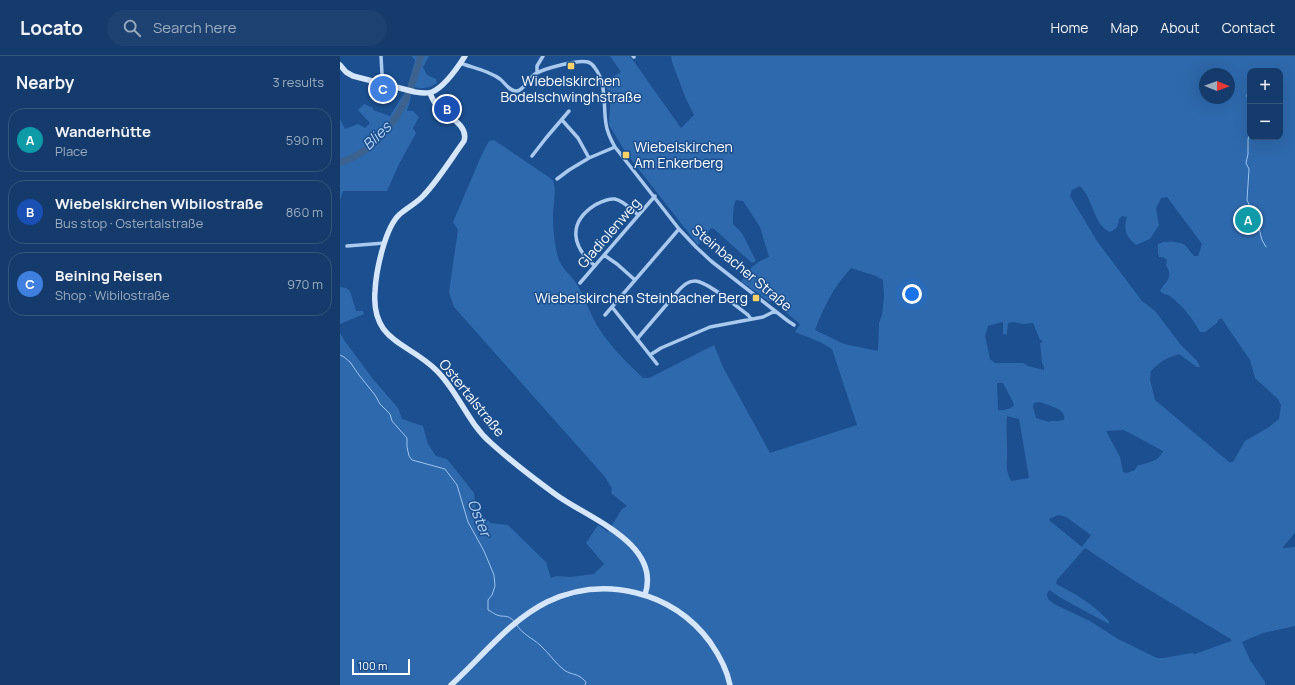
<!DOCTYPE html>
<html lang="en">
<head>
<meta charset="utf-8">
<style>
  :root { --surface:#143b6b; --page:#1d4271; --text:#f1f3f6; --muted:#9dadc1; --line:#33557e; --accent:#8c9099 }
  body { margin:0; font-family:Manrope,sans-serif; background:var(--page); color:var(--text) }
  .controls { position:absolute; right:12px; top:12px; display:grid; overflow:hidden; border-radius:8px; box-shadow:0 4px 16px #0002 }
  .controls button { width:36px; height:36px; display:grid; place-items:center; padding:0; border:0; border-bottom:1px solid var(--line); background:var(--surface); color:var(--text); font:20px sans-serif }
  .compass { position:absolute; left:859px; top:12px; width:36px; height:36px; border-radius:50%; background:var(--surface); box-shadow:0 4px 16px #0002; rotate:91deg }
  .scale { position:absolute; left:12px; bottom:10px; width:58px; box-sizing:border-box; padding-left:4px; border:2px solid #fff; border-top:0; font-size:11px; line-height:14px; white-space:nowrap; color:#fff; -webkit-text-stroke:3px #1b4f8f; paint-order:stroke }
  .you { position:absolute; left:572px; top:238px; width:14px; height:14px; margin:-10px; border:3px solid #fff; border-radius:50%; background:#1a73e8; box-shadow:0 0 0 6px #1a73e833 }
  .badge { display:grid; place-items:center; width:26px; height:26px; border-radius:50%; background:var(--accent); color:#fff; font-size:13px; font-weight:700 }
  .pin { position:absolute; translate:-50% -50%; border:2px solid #fff; box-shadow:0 1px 4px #0006 }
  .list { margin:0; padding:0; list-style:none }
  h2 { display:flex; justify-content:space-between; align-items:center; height:52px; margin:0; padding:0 16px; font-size:17px }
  h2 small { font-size:13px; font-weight:400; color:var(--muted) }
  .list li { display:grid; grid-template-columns:26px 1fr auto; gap:12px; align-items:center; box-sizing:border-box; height:64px; margin:0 8px 8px; padding:0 8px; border:1px solid var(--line); border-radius:16px }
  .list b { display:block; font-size:15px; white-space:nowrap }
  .list p { margin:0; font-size:13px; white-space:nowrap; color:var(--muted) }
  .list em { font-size:13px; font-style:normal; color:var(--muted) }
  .icon { flex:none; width:22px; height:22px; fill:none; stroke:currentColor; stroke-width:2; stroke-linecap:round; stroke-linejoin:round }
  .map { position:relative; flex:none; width:955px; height:629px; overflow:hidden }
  header { display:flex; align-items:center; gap:24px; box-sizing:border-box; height:56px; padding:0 20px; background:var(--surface); border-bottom:1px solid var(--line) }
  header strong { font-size:19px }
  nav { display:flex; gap:22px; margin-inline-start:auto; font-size:14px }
  .search { width:280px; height:36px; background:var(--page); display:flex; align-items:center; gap:10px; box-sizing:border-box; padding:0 14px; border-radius:22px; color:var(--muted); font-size:15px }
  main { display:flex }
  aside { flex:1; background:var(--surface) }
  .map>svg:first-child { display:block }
  .green { fill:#2e69ad; fill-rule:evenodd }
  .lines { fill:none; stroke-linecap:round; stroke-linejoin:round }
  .stream { stroke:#9cc4f0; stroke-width:1 }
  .river { stroke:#3c6290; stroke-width:7 }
  .street { stroke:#a9c9ee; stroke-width:3.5 }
  .secondary { stroke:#d6e6fa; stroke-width:5.5 }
  .poi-dot { fill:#ffd166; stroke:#1b4f8f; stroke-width:1.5 }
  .labels { text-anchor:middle; stroke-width:3; stroke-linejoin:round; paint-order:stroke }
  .poi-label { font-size:14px; fill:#fff; stroke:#1b4f8f }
  .street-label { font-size:14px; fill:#fff; stroke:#1b4f8f }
  .water-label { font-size:15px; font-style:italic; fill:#b5d3f5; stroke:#1b4f8f }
</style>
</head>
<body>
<header>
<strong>Locato</strong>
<div class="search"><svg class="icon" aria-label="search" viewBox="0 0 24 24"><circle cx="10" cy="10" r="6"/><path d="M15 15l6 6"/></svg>Search here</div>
<nav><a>Home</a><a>Map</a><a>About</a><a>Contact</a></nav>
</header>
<main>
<aside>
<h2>Nearby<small>3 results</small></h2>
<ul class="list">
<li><span class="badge" style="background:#0f9aa8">A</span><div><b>Wanderhütte</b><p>Place</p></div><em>590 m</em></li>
<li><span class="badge" style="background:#1a4fb4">B</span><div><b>Wiebelskirchen Wibilostraße</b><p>Bus stop · Ostertalstraße</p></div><em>860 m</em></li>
<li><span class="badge" style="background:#3f7fe0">C</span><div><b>Beining Reisen</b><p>Shop · Wibilostraße</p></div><em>970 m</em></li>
</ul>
</aside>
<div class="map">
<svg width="955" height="629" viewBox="0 0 955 629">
  <rect width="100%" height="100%" fill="#1b4f8f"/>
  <path class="green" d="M71,0h18l-6,11 4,8 9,4 1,4c-10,7 -19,6 -29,2l7,-25z
    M270,0h20l51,72 13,-13 -8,-16 -14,-37 -1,-6h624v477l-12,14v1l12,-1v79l-32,7 -21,9 8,18 15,22v3h-925v-352l4,7 29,39 25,29 4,11 21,7 5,18 8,12 11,3 27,34 2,17 15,13 17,2 38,37 5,16 5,-2 14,1 24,-3 10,-10 -18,-21 12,-18 10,7 14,-23 5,-3 -16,-13 1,-5 -7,-11 -151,-170 -5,-15 9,-62 -5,-8 29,-68 7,-13 5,-1 59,40c4,11 0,24 0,36 0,12 1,25 4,37 2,15 14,21 21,33 7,12 11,24 17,36 13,22 30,39 48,56h6l65,-33 9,22 47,86 87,-28 -25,-76 -12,-7 -25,-10 5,-8 -11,-9 -12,-13 -9,-1 -27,-20 11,-14 8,-6 9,-4 -9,-30 -17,-26 -7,-1 -2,5 -1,12v7l9,9 14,28 -4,2 -38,-34 -3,-1 -13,17 -72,-92 -17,-28 1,-20 -1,-11 -5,-12 17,-10zM910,15h30v66h-30zM865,18h24v24h-24zM740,130c13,12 14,40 30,46 7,-3 8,-6 9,-13l3,-3 5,1c-4,14 -1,19 9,28l14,-6 9,-14 -3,-17 5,-10 6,-1 35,47 -4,12h-4c-3,-3 -6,-8 -9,-11 -7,-4 -20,-5 -27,-1v9l1,4h4l4,3 -1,5c8,14 0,15 -6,26 3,4 8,3 11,6 12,9 22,22 29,35h5l12,-9 2,-4h3l28,41 5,18 23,21 3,6 -2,14 -10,8 -24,14 -12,21h-4l-74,-62 -5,-21 1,-8c10,-10 15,-13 28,-17l18,13h3l-3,-6 -16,-16 -26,-34 -13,-10 -45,-60 -27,-45 2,-6zM511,212l25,8 7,4 1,16 -2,19 -3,8 -1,28 -34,-7 -29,-14c10,-25 18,-42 36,-62zM663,266v12l3,1 1,-1 1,-11 5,-1 10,2 10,-1 7,17h2v2l-2,1 2,20 2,4v3l-16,-4 -5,-3h-28l-5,-4 -5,-23 3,-10zM657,327h6l10,19 1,4c-5,3 -11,5 -16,4zM700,346c8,4 27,6 24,18l-6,1h-8l-1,1 -13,-4 -3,-11 1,-4zM667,360l12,3 10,59 -18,3c-7,-14 -3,-19 -4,-34 0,-10 -1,-21 0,-31zM784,374l39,21c-5,12 -16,11 -26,15l-2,4 -8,3 -4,-1 -3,-15 -14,-26zM718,459l8,2 25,18 -9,12 -32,-26 -1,-2zM745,492l48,32 96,58 3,2 -1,1 -36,13 -3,-1 -29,5h-6l-39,-19 -28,-18 -36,-17 -6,-5 -1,-4 2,-5 12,8 46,25h2v-2c-18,-18 -31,-26 -53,-37l1,-4z
    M63,39l8,2 -4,14h6l6,6 -6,11 3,5 -17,31 -12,27h-44l-3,10v-82l5,10 13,-5 7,4 5,-5 -12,-13 6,-6 9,4v2l17,6z
    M0,231l6,1 4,3 6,20h7l1,3 -24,10z"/>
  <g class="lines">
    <path class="stream" d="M910,24l-3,16 3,11
      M910,72l-2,12v14l-2,9 3,6 -2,31 11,24 4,16 4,7
      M0,299l4,2 6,5 9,13 16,20 5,9 10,10 2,7 15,17v9l2,9 3,4 33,9 12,16 11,37 16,29 10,24 1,11 -3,9 -4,5v10c3,1 6,4 9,5 8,3 9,-2 18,7
      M176,568c7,11 15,13 24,21 9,8 15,18 24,25 9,6 13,2 22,12l-1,3"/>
    <path class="river" d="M0,106c13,-3 25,-11 35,-20 28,-26 35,-51 46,-86"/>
    <path class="street" d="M293,0l1,1
      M120,7c13,5 28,7 40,16 5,4 10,13 17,12 7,-1 12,-13 18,-17 8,-5 43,-15 53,-12 3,1 5,3 7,6 12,16 8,38 11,56 1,8 5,16 9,23l64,82 17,18 15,14 77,60 6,4
      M197,17v-7l6,-10
      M41,26l1,-8 -1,-18
      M222,64l16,18 11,20
      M192,100l14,-18 23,-27
      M217,123l12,-9 20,-12 26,-11
      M7,190l38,-3
      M264,199l13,9 18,16
      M255,210c-23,-19 -28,-43 0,-61 6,-3 13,-7 20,-6 9,2 17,11 23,16
      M240,227l75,-87
      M272,251l45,57
      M265,259l74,-86
      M297,283l42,-49c5,-5 9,-9 16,-9 12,0 42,26 53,34l3,4
      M310,299l11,-7 49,-21 53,-10 12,-6"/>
    <path class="secondary" d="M0,9l6,7 7,4 62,16c6,1 11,2 17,0 12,-5 26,-25 33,-36
      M90,37c2,5 4,10 8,14 9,9 31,18 26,34 -13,18 -25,38 -40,54 -7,8 -16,12 -24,19 -15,13 -24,57 -25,77 -4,51 33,51 61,79 22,21 31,52 55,73 20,18 42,35 64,51 32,24 107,49 90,101
      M111,629c31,-28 58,-64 96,-83 57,-27 125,-11 163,40 9,13 17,27 20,43"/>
  </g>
  <g class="poi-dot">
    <rect x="227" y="6" width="8" height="8" rx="2"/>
    <rect x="282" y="95" width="8" height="8" rx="2"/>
    <rect x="412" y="238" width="8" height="8" rx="2"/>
  </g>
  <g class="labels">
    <g class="poi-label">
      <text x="231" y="30">Wiebelskirchen<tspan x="231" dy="16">Bodelschwinghstraße</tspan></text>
      <text x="294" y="96" text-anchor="start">Wiebelskirchen<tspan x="294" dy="16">Am Enkerberg</tspan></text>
      <text x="408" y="247" text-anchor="end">Wiebelskirchen Steinbacher Berg</text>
    </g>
    <g class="street-label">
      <text transform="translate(269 177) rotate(-49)" y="5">Gladiolenweg</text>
      <text transform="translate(402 212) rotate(40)" y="5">Steinbacher Straße</text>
      <text transform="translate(132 342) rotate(51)" y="5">Ostertalstraße</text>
    </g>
    <g class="water-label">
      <text transform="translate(37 80) rotate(-44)" y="5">Blies</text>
      <text transform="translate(139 462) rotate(68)" y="5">Oster</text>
    </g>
  </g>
</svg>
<div class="controls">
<button>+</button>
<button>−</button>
</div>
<svg class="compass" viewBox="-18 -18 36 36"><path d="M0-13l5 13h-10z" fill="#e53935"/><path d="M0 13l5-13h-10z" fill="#9dadc1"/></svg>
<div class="scale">100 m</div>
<div class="you"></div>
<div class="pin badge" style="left:908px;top:164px;background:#0f9aa8">A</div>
<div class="pin badge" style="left:107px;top:53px;background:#1a4fb4">B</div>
<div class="pin badge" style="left:43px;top:33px;background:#3f7fe0">C</div>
</div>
</main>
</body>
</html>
